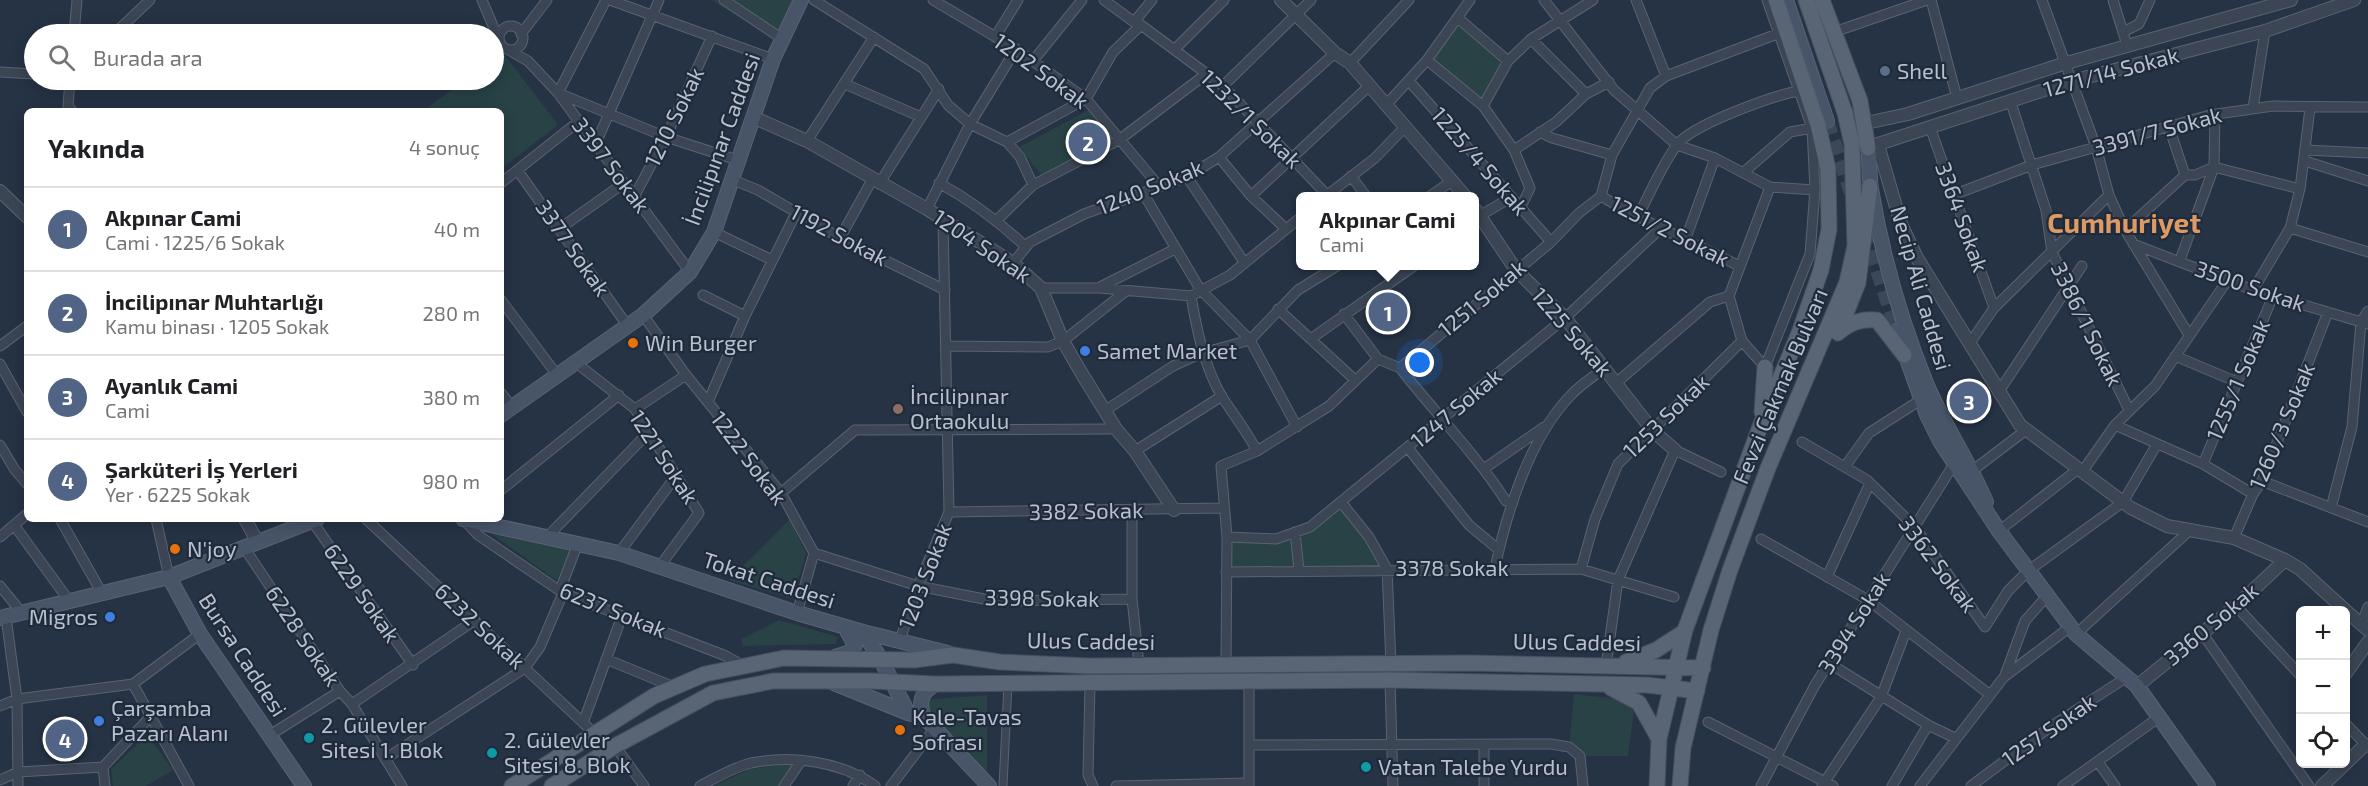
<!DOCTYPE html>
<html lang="tr">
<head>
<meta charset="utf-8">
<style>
  :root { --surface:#fff; --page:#f2f2f2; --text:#202124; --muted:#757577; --line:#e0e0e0; --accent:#516486 }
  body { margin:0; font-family:"Exo 2",sans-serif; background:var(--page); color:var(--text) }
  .controls { position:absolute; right:18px; bottom:18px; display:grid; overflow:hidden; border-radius:9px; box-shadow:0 3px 15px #0003 }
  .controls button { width:54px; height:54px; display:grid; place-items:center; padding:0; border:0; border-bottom:2px solid var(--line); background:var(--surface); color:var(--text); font:30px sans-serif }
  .you { position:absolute; left:1420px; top:363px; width:21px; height:21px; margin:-15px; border:4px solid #fff; border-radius:50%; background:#1a73e8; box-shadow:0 0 0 9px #1a73e833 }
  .badge { display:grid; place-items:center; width:39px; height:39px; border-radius:50%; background:var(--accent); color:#fff; font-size:20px; font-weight:700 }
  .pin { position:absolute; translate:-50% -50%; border:3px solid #fff; box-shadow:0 2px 6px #0006 }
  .popup { position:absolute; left:1296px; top:192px; width:183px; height:78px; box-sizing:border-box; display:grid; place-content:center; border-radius:9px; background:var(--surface); filter:drop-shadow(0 2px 4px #0005); font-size:20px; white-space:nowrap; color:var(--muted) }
  .popup b { font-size:22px; color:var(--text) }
  .popup::after { content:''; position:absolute; left:50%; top:100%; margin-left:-12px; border:12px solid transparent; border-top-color:var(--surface) }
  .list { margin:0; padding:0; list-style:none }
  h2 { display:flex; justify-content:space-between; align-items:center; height:78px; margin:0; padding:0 24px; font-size:26px }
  h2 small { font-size:20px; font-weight:400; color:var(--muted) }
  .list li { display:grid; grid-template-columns:39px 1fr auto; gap:18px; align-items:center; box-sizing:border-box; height:84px; padding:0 24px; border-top:2px solid var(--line) }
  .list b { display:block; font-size:22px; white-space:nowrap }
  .list p { margin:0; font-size:20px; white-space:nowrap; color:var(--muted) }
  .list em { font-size:20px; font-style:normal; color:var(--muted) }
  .icon { flex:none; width:33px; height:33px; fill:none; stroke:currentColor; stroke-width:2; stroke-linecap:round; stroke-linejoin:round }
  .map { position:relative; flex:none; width:2368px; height:786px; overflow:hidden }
  .search { position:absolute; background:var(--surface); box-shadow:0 3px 15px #0003; left:24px; top:24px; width:480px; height:66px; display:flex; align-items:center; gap:15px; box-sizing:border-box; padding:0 21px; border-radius:33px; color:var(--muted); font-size:22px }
  .panel { position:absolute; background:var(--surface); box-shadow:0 3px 15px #0003; left:24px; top:108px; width:480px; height:414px; border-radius:9px }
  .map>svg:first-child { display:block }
  .green { fill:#284246 }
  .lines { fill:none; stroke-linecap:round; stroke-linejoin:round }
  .secondary-tunnel { stroke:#3c485a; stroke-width:14; stroke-dasharray:14 7; stroke-linecap:butt }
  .pedestrian-casing { stroke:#596372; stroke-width:9 }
  .minor-casing { stroke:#596372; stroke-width:11 }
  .tertiary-casing { stroke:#596372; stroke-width:14 }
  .secondary-casing { stroke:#596372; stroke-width:16 }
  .primary-casing { stroke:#444e5e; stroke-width:17 }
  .pedestrian { stroke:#3b4554; stroke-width:7 }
  .minor { stroke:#3b4554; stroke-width:9 }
  .tertiary { stroke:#3b4554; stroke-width:12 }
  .secondary { stroke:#485468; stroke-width:14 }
  .primary { stroke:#596474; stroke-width:15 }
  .service-dot { fill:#5c6f8a; stroke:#1f2a3a; stroke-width:2 }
  .food-dot { fill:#e8710a; stroke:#1f2a3a; stroke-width:2 }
  .shop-dot { fill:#3f7fe0; stroke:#1f2a3a; stroke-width:2 }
  .education-dot { fill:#8d6e63; stroke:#1f2a3a; stroke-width:2 }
  .culture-dot { fill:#0f9aa8; stroke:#1f2a3a; stroke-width:2 }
  .labels { text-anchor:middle; stroke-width:4.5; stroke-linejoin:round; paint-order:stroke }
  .street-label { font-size:22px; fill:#b8c0ce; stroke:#1f2a3a }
  .poi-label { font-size:22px; fill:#b8c0ce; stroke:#1f2a3a; text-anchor:start }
  .district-label { font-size:28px; font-weight:bold; fill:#dd9a64; stroke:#1f2a3a }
</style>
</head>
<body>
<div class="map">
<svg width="2368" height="786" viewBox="0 0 2368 786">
  <rect width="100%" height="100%" fill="#263345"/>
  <path class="green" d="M711,0h83l-20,38z
    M1458,18l50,43 -25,45 -56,-46z
    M502,51l56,74 -57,44v-58h-78l42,-31h29v-22z
    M1089,110l24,29 -72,36 -22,-28z
    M1341,502l46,67 -161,3 1,-35c58,2 68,2 114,-35z
    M790,519l16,35 -14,45 -63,-19z
    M492,534l44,5 37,9 -16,33z
    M779,620l59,17 -2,7 -93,2 -2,-7z
    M1574,694l61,7 -7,55h-48l-11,-9z
    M987,695v85l-58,-62 -4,-18z
    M143,739l8,1 22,30 -27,16h-33l-2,-17z
    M790,764v9l-10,13h-67l37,-17z"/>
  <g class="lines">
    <path class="secondary-tunnel" d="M1827,121l24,72
      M1864,231l33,100"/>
    <defs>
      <path id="pedestrian" d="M1003,786l5,-102"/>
      <path id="minor" d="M482,0l17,40
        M606,0l-48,93 108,44 74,24
        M610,0l163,59
        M724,0l57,38
        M814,0l110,69 24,36 22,19 37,18 13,15 13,28
        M933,0l83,49 70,50 72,86
        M1104,0l30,22
        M1544,0l70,90 63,55 38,13 55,29 45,3
        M1636,0l30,76
        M1931,0l26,98
        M2042,0l54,147 13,48 16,35 64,105
        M2113,0l14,45
        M1458,18l50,43
        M1141,25l82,61 104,109
        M499 38a12 12 0 1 1 24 0a12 12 0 1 1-24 0Z
        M1834,32l93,-32
        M2123,32l16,-8 11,-24
        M74,34l3,-34
        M114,34l36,-34
        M521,34l26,-34
        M995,37l23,-37
        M1531,39l55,55
        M507,49l21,12 30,32 132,179
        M1175,49l49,-49
        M1427,60l56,46 31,44 16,38 -10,21
        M1033,61l49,-61
        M1350,63l59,-63
        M0,72l34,2
        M70,80l-2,26 4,5
        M1409,81l142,161
        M845,84l76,33
        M1223,86l88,-86
        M2010,100l36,110 6,42 77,158
        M1387,104l40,-44 43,-60
        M1483,106l25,-45 23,-22 62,-39
        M2253,108l12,-77
        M1930,127l64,181
        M2169,127l16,48
        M1540,132l12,6 60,17
        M807,141l67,-104
        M1007,142l79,-43 27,-47 28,-27 -7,-3 18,-22
        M596,143l63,-143
        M1514,150l42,-28 30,-28 23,-12
        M2306,150l62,3
        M1219,157l32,39 35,33
        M2305,161l63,20
        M518,171l109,154
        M1744,172l46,-40 22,-4
        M1351,176l15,20
        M1187,177l57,85
        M733,180l25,10 82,48 105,52
        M501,183l78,-62
        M939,183c33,18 59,38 86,63
        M879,184l60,-95
        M1143,193l57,96 50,51 47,87
        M1953,195l79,-30 178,-50 63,-9 95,1
        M1251,196l117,-109
        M1326,196l49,-38 30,-31
        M1430,196l22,-15
        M1601,196c44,27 92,46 138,70
        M634,197l32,-60 46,-101
        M927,209l43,-85 46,-75
        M1476,218l34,-20
        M1637,218c13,-24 24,-52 40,-73 14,-20 95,-49 121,-54
        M997,220l36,-35 86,-45 87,-66
        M2290,228l78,24
        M559,229l65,-46
        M2125,230l60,-55h10l19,-8 1,-53
        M714,232l58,28
        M840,238l32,-58
        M1686,238l29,-80
        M2133,244l120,46 115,34
        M2180,260l34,-93 86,22
        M1013,263l17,-21 54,-28 103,-37 32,-20 116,-104
        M1100,287l75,-38
        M1041,288h58l92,8 39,-21 71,-58
        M2253,290l37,-62 10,-39 10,-81
        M703,295l42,21 51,-103
        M1191,296c6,35 13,70 31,101 12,18 25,35 35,54
        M1729,296l13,45 23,26 45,-113 5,-64 -3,-62 -45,-128
        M501,300l56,75
        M1278,309l76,70
        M1344,314l34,45
        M643,315l43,60 95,118 33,60 -17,60
        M1312,338l102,-72
        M1970,343l24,-35 115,-113
        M0,346l27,-20
        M948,346l100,1 15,-6 63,-50
        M2175,356l62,26
        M575,362l60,47 64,104 -39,53
        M0,364l27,48
        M1400,368c35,45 75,85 106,133l7,1
        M1616,383l94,-81 19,-6 41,-109
        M501,393l11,14
        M1998,393l84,-127
        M708,402l37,-86
        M635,409l51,-34
        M1106,410l67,-44 29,-13 48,-13 48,-50 39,-24
        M2115,425l88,39 50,30
        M1802,442l65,38 47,46 71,101 23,-36 20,-20 95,-69 34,-58
        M0,445l15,25 12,14
        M1408,448l61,77 30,25
        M1135,451l87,-55
        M2203,464l70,-168
        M1846,465l23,-32 53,-34
        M1485,468l59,-41
        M2082,472l33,-47 40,-39 72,-105
        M1968,474l58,-44
        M2262,481l106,41
        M501,490l118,-95
        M781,493l74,-63 261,-1
        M1341,502l28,35 18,32 4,95
        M2331,508l21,-81 9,-105 7,-11
        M1132,511v88l7,65
        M949,512l274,-4
        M60,519l43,76
        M156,519l13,58
        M366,519l228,214
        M312,521l101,144
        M465,521l13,14 85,58 163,63 16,9
        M14,525l56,77
        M1999,531l79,-62
        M1295,532l4,38
        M548,536l100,-103
        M0,537l27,-23
        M1227,537l49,2 34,-12 255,-209 96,-90
        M2234,538l19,-44 9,-13 66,-169
        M1761,539l107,61 121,94
        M243,546l97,145 12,13 50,82
        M619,553l57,-77
        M814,553l104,33 76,15 138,-2
        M1495,568c12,-57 35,-131 76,-173 9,-10 22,-18 32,-26
        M1581,569l14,-50 23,-55 124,-123
        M1226,572l355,-3 93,28
        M1827,577l43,-94
        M0,586l22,27
        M2236,606l64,69
        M6,617l11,82 1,87
        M2361,625l7,-18
        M2202,633l107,153
        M2076,634l112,-102
        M899,643l19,-57 31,-74 -6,-291
        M606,659l68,28
        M1829,663l99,62 27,13
        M1226,665l1,-128 -6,-71 36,-15 72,-45 49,-47 22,9 151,-126 28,-29 22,-17 11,-41 38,-67 16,-12 111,-42
        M1606,666l12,-86 57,-130 46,22
        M2005,675l20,-54 22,-25
        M1390,680l3,106
        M133,684l56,102
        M1090,684l-2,91 5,11
        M352,704l123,-84
        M0,706l17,-7 116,-15 67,-50
        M1708,722l125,64
        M583,723l39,-107
        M2346,724l22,23
        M270,735l70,-44
        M1251,745l300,-1 18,3 11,9 3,30
        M615,746l29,40
        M385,759l140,-91 15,-21 23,-54 -1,-8 16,-42
        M2098,762l17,24
        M103,767l2,19
        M0,780l18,-8 85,-5 48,-51
        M700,786c15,-8 34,-19 51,-23 41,-8 90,-2 124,23
        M784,786l17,-25
        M853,786l7,-11
        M891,786l44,-58
        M1116,786l133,-3
        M1249,786v-105
        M1484,786v-41
        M1761,786l54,-101 139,-221
        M1822,786l59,-89 25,-66
        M1892,786l36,-61
        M1920,786l84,-109 66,-50
        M1971,786l79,-59 77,-50
        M2063,786l95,-68"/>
      <path id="tertiary" d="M1281,0l54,53 15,10 115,133
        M755,118l52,23 120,68 86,54 28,25 22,53 19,33 34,55 19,22 39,59
        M1866,123l42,-9 155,-50 228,-64
        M1878,145l23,79 16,34 103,167 111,83 36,18 67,12 51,22 15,9 45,41
        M1872,146l200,-65 193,-50 89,-31
        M0,191l27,26
        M1475,209l41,61 49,48 88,113 22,19
        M245,519l12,22
        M2346,611l22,19
        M2346,673l22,-31
        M2137,686l99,-80 49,-46
        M2322,786l43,-41"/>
      <path id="secondary" d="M1786,0l41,121
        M1868,148c2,13 1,28 3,41 11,66 30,132 55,194 17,41 43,78 60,119
        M1897,331l30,84 13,26 59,90 77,103 61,52 71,100
        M501,415l142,-100 47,-43 24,-40 59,-173 28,-59
        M463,519l156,34 178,60 66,19 17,26 28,55 16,4 65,69
        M169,577l31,57 104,152
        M0,618l169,-41 148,-58
        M863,632l85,21
        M835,657l16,-5 4,-7 -10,-18
        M834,683l74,30
        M924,717c-6,-15 -3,-25 12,-33"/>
      <path id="primary" d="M1822,0l38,101 8,47
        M1839,332c12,-10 22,-13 38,-12l27,35
        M1838,333l20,-50 12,-97
        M1762,412l3,-45
        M1626,662l30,-12 28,-18
        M1611,688l28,15 20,36
        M512,786l142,-90 51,-22 79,-16 130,2 39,-5 47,7 90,4 380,-3 233,5
        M552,786l63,-40 98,-53 60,-12h99l64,3 454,-4 257,5 50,6
        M1657,786l2,-47 26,-109 76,-206 38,-91 22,-63 8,-41 -1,-60 -10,-44 -42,-125
        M1680,786l3,-38 28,-118 19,-60 38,-102 79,-186 8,-36 -3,-102 -7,-31 -39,-113"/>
    </defs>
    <use href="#pedestrian" class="pedestrian-casing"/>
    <use href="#minor" class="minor-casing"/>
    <use href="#tertiary" class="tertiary-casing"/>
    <use href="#secondary" class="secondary-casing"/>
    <use href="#primary" class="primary-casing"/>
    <use href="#pedestrian" class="pedestrian"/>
    <use href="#minor" class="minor"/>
    <use href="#tertiary" class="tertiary"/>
    <use href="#secondary" class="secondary"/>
    <use href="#primary" class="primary"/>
  </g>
  <circle class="service-dot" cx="1885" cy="71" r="6"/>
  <g class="food-dot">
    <circle cx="633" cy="343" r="6"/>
    <circle cx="175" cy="549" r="6"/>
    <circle cx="900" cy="730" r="6"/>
  </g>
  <g class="shop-dot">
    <circle cx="1085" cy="351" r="6"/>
    <circle cx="110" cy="617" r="6"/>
    <circle cx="99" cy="721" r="6"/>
  </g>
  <circle class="education-dot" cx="898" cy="409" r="6"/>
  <g class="culture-dot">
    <circle cx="309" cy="738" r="6"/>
    <circle cx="492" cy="753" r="6"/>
    <circle cx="1366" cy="767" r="6"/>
  </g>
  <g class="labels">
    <g class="street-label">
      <text transform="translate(1041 71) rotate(36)" y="8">1202 Sokak</text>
      <text transform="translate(2111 72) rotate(-15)" y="8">1271/14 Sokak</text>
      <text transform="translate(674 117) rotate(-64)" y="8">1210 Sokak</text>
      <text transform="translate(1251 119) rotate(44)" y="8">1232/1 Sokak</text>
      <text transform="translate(2157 131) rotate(-15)" y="8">3391/7 Sokak</text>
      <text transform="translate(722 139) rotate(-70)" y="8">İncilipınar Caddesi</text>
      <text transform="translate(1480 161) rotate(49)" y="8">1225/4 Sokak</text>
      <text transform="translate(611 165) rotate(53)" y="8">3397 Sokak</text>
      <text transform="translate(1150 187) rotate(-22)" y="8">1240 Sokak</text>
      <text transform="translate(1962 217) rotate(70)" y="8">3364 Sokak</text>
      <text transform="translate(1670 231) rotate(27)" y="8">1251/2 Sokak</text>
      <text transform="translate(839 235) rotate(28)" y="8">1192 Sokak</text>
      <text transform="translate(982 246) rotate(34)" y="8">1204 Sokak</text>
      <text transform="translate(573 248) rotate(55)" y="8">3377 Sokak</text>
      <text transform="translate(2250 286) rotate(19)" y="8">3500 Sokak</text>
      <text transform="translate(1921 288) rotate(74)" y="8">Necip Ali Caddesi</text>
      <text transform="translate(1482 298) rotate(-40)" y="8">1251 Sokak</text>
      <text transform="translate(2087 324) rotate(64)" y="8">3386/1 Sokak</text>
      <text transform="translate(1572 332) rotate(49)" y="8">1225 Sokak</text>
      <text transform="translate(2238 380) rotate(-67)" y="8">1255/1 Sokak</text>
      <text transform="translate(1780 386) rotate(-67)" y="8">Fevzi Çakmak Bulvarı</text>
      <text transform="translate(1456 408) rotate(-40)" y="8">1247 Sokak</text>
      <text transform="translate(1666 416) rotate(-44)" y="8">1253 Sokak</text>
      <text transform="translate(2282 426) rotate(-67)" y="8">1260/3 Sokak</text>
      <text transform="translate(664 457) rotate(57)" y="8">1221 Sokak</text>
      <text transform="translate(749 458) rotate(53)" y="8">1222 Sokak</text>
      <text transform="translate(1086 511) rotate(-1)" y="8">3382 Sokak</text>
      <text transform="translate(1938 564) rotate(53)" y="8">3362 Sokak</text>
      <text x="1452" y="576">3378 Sokak</text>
      <text transform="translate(925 576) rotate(-69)" y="8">1203 Sokak</text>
      <text transform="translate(769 580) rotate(18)" y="8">Tokat Caddesi</text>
      <text transform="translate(362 593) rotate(55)" y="8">6229 Sokak</text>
      <text transform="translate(1042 598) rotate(1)" y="8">3398 Sokak</text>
      <text transform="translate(613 610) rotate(22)" y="8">6237 Sokak</text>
      <text transform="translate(1854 623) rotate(-58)" y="8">3394 Sokak</text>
      <text transform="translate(2211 624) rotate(-40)" y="8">3360 Sokak</text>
      <text transform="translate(480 626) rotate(43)" y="8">6232 Sokak</text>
      <text transform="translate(303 636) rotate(56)" y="8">6228 Sokak</text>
      <text transform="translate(1091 641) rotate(1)" y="8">Ulus Caddesi</text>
      <text transform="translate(1577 642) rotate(1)" y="8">Ulus Caddesi</text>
      <text transform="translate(243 655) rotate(57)" y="8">Bursa Caddesi</text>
      <text transform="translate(2049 730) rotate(-35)" y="8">1257 Sokak</text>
    </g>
    <g class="poi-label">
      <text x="1897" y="79">Shell</text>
      <text x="645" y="351">Win Burger</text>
      <text x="1097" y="359">Samet Market</text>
      <text x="910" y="404">İncilipınar<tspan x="910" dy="25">Ortaokulu</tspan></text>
      <text x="187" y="557">N'joy</text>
      <text x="98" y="625" text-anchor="end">Migros</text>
      <text x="111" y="716">Çarşamba<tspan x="111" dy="25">Pazarı Alanı</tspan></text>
      <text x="912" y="725">Kale-Tavas<tspan x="912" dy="25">Sofrası</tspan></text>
      <text x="321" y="733">2. Gülevler<tspan x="321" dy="25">Sitesi 1. Blok</tspan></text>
      <text x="504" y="748">2. Gülevler<tspan x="504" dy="25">Sitesi 8. Blok</tspan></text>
      <text x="1378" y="775">Vatan Talebe Yurdu</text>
    </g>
    <g class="district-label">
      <text x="2124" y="233">Cumhuriyet</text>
    </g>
  </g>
</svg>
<div class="controls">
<button>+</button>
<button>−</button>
<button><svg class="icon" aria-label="locate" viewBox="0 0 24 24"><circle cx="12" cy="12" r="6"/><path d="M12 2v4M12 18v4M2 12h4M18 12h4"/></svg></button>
</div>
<div class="you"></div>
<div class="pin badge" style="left:1388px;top:312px">1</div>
<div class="popup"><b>Akpınar Cami</b>Cami</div>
<div class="pin badge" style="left:1088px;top:142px">2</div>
<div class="pin badge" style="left:1969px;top:401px">3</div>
<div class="pin badge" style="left:65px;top:739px">4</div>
<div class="search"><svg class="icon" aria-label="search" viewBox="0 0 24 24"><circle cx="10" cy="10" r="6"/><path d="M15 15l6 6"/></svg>Burada ara</div>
<section class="panel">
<h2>Yakında<small>4 sonuç</small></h2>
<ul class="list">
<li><span class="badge">1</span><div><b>Akpınar Cami</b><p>Cami · 1225/6 Sokak</p></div><em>40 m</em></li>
<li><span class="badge">2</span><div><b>İncilipınar Muhtarlığı</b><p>Kamu binası · 1205 Sokak</p></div><em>280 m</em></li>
<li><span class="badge">3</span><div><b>Ayanlık Cami</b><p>Cami</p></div><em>380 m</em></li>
<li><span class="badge">4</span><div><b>Şarküteri İş Yerleri</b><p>Yer · 6225 Sokak</p></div><em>980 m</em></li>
</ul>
</section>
</div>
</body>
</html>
